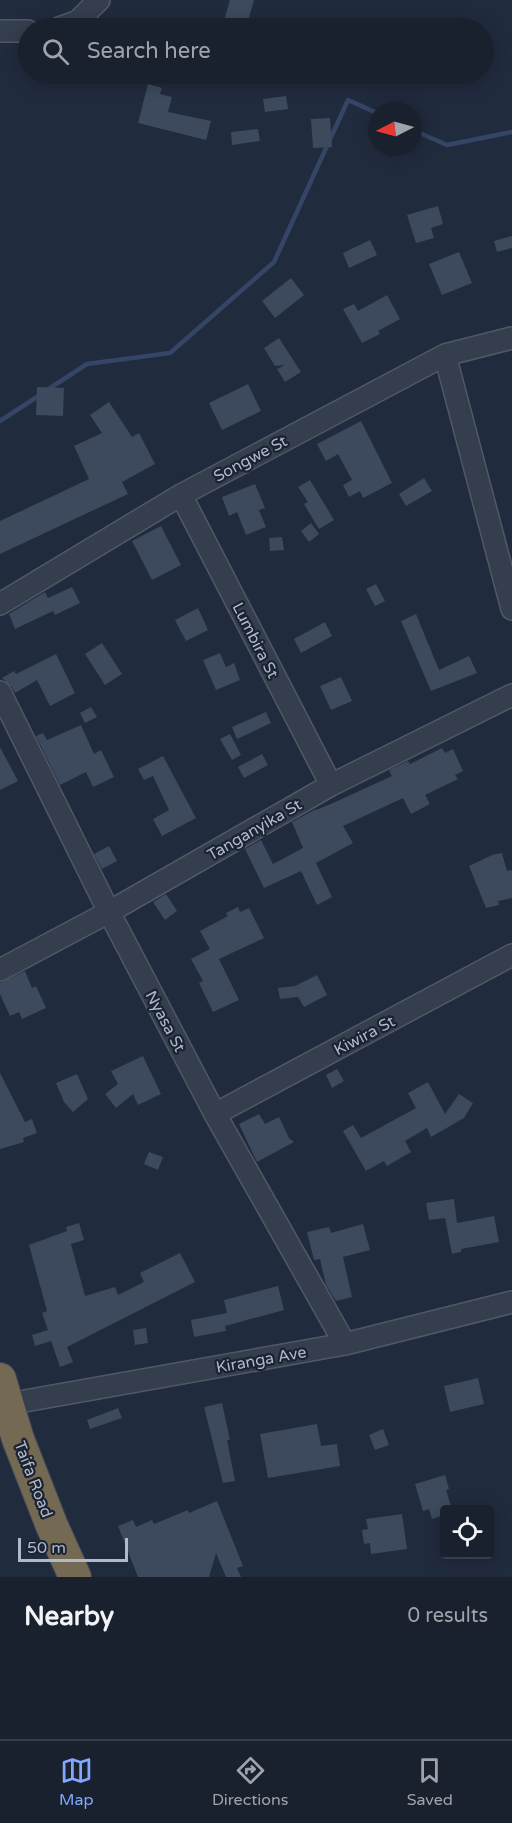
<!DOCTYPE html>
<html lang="en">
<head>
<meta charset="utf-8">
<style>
  :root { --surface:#19202e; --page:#262d3a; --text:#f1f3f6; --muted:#9fa3aa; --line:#373e4a; --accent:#80a8ff }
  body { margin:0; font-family:"Varela Round",sans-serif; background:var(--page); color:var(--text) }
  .controls { position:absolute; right:18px; bottom:18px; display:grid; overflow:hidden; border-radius:6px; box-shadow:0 3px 15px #0003 }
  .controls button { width:54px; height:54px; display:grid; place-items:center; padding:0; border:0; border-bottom:2px solid var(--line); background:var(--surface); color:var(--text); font:30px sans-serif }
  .compass { position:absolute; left:368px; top:102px; width:54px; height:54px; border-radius:50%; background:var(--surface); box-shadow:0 3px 15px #0003; rotate:264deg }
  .scale { position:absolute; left:18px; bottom:15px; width:110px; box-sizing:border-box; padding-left:6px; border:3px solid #b1b8c9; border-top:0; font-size:16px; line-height:21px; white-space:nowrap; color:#b1b8c9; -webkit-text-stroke:4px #1a2332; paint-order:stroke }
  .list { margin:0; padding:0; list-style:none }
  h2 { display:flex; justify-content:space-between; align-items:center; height:78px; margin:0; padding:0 24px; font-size:26px }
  h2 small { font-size:20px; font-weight:400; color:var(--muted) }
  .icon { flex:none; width:33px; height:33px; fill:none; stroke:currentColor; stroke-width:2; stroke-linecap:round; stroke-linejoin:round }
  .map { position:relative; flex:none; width:512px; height:1577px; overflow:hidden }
  .search { position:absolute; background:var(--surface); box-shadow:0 3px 15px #0003; left:18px; right:18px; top:18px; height:66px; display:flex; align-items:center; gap:15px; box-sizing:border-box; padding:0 21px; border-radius:33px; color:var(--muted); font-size:22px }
  .sheet { height:162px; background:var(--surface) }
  nav { display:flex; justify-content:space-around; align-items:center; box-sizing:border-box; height:84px; border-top:2px solid var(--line); background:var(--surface); font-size:16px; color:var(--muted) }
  nav a { display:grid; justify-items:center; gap:3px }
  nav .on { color:var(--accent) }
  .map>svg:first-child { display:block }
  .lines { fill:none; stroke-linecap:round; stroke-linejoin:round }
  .stream { stroke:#344566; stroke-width:4.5 }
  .building { fill:#3d495d }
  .minor-casing { stroke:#505868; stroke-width:24 }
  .highway-casing { stroke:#3d4555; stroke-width:34 }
  .minor { stroke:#353e4d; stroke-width:21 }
  .highway { stroke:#746952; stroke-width:32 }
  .labels { text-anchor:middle; stroke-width:4.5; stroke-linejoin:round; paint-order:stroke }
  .street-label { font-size:16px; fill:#b1b8c9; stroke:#1a2332 }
</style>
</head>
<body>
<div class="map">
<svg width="512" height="1577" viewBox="0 0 512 1577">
  <rect width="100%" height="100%" fill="#212b3e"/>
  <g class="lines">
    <path class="stream" d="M413,130l34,15 65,-13
      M47,390l40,-26 83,-11 104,-91 74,-162 29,13
      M0,421l40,-26"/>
  </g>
  <path class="building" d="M230,0h24l-8,28h-24z
    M148,84l14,4 -2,6 12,3 -4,15 43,9 -5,19 -68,-17z
    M286,96l2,13 -23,3 -2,-13z
    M330,118l2,29 -19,1 -2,-29z
    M258,129l2,12 -28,4 -1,-13z
    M438,206l5,18 -12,4 3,10 -18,5 -9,-28z
    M512,236v12l-15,4 -3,-11z
    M370,240l7,15 -28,13 -6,-15z
    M459,252l13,31 -30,12 -13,-31z
    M291,278l13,17 -29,23 -13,-17z
    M387,295l13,24 -22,12 2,3 -18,9 -19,-34 11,-5 4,7z
    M279,338l22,34 -16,10 -8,-13 8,-4 -10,1 -11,-18z
    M248,384l13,27 -39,19 -13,-27z
    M37,387l27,1 -1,28 -27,-1z
    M109,402l23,35 7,-4 16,31 -33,18 6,12 -128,60v-33l89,-42 -15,-33 28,-13 -12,-18z
    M361,421l31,62 -29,15 -3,-7 -11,6 -6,-12 9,-5 -14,-26 -12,7 -9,-17z
    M424,478l8,13 -26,15 -7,-12z
    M310,480l24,40 -15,9 -15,-25 4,-2 -10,-15z
    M255,484l10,24 -6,2 7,17 -20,8 -9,-23 -8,4 -7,-19z
    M311,523l8,11 -10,8 -8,-11z
    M161,526l20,39 -29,15 -20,-39z
    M282,537l2,13 -14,1 -1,-13z
    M376,584l9,17 -10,5 -9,-17z
    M72,587l8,16 -25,12 -2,-4 -38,18 -6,-15 36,-22 3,6z
    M198,608l10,22 -22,11 -11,-21z
    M416,614l23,56 30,-14 8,17 -46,18 -30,-70z
    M325,622l7,14 -31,17 -7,-14z
    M102,643l20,31 -17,11 -20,-31z
    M220,653l6,14 8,-4 6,17 -24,10 -13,-30z
    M56,654l19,39 -25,13 -13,-26 -22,13 -4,-7 -9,-8 12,-7 2,3z
    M341,677l11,24 -21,9 -11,-24z
    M91,707l6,10 -12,6 -5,-10z
    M266,712l5,11 -34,16 -5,-12z
    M81,725l13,29 7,-4 13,27 -21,10 -7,-15 -26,13 -24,-49 7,-3 4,7z
    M230,734l11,21 -9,5 -12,-21z
    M0,747l18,34 -18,9z
    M442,748l3,5 8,-4 10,22 -8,4 3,4 -33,16 5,9 -19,10 -8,-16 -60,28 10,17 -37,20 16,34 -15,8 -16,-34 -37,17 -19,-39 16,-9 12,24 30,-16 -11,-26 24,-13v1l17,-7 59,-27 -3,-6 19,-9 2,3z
    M262,754l6,11 -24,13 -6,-11z
    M163,756l33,62 -34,18 -9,-17 16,-9 -16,-34 -9,4 -6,-11z
    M109,846l8,15 -15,8 -8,-15z
    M502,853l5,18 5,-1v28l-14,3 1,4 -13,3 -17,-42 23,-11z
    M166,894l11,17 -12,9 -12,-18z
    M238,907l2,5 9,-4 15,30 -45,21 20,41 -26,12 -14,-29 4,-2 -12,-22 19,-10 -10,-18 28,-15 -2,-3z
    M25,971l7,17 4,-2 10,22 -24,11 -3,-7 -9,4 -10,-22v-11z
    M317,975l10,20 -23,12 -6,-10 -18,2 -2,-11 17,-2z
    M143,1056l18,38 -23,11 -5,-11 -17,14 -11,-14 13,-10 -7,-13z
    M337,1069l7,12 -12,7 -6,-13z
    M0,1073l25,49 7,-3 5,14 -14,5 1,4 -24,7z
    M77,1074l11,25 -15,13 -9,-10 -8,-19z
    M428,1082l17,32 14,-20 14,9 -9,15 -33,19 -4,-9 -22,13 6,11 -24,14 -3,-5 -18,10 -23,-40 10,-6 8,13 55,-30 -8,-15z
    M259,1114l6,10 14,-7 10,21 5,4 -37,20 -18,-38z
    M149,1152l14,5 -5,13 -14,-6z
    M454,1199l3,24 37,-7 5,26 -38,7v3l-9,2 -7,-36 -16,2 -3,-17z
    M79,1223l5,17 -13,4 14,52 30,-9 3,8 26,-13 -4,-9 40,-20 15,29 -128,65 6,15 -13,5 -9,-26 -16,5 -3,-11 16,-5 -6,-17 5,-2 -18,-66 38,-14 -1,-4z
    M363,1224l7,26 -27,7 9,40 -16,4 -10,-16 -6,-26 -6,1 -7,-28 22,-5 2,6z
    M278,1286l6,24 -59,16 1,5 -32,6 -3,-17 36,-7 -3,-13z
    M146,1328l2,15 -13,2 -2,-15z
    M478,1378l6,26 -34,8 -6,-26z
    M222,1403l8,37h-3l8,41 -12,2 -19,-76z
    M118,1408l4,10 -32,11 -3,-9z
    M317,1424l4,22 16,-2 3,22 -72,12 -8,-44z
    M383,1429l6,16 -14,5 -6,-15z
    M445,1475l4,14 -3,1 6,19h-8v6l-12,4 -3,-10 -6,2 -8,-27z
    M217,1501l26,65 -6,2 4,9h-15l-10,-24 -7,24h-71l-20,-51 15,-6 3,7 16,-7 2,4 34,-14 1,3z
    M402,1514l5,35 -36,5 -1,-11 -6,1 -2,-14 6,-1 -2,-10z"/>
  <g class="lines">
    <defs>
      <path id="minor" d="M59,28l19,-7 21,-21
        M0,31h28
        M445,355l67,254
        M181,495l150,290
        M0,604l181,-109 264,-140 67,-17
        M0,692l109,220 106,202 130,230
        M0,970l109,-58 222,-127 181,-90
        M215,1114l297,-159
        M8,1404l337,-60 167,-42"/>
      <path id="highway" d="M0,1379l18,60 34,87 23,51"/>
    </defs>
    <use href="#minor" class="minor-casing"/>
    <use href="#highway" class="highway-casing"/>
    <use href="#minor" class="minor"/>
    <use href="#highway" class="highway"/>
  </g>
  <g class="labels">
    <g class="street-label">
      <text transform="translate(250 458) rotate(-28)" y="6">Songwe St</text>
      <text transform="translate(256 640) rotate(63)" y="6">Lumbira St</text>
      <text transform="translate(254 829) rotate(-30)" y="6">Tanganyika St</text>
      <text transform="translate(166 1021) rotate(62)" y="6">Nyasa St</text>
      <text transform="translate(364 1035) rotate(-28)" y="6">Kiwira St</text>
      <text transform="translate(261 1359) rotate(-10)" y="6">Kiranga Ave</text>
      <text transform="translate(34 1479) rotate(69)" y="6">Taifa Road</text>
    </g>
  </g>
</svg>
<div class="controls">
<button><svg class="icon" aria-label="locate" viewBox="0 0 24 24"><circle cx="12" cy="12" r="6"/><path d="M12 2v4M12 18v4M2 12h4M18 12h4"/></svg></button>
</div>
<svg class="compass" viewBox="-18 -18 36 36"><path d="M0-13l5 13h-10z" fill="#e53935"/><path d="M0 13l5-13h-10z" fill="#9fa3aa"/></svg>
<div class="scale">50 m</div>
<div class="search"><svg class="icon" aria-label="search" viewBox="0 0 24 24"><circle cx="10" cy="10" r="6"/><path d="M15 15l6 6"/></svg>Search here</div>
</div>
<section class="sheet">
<h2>Nearby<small>0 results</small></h2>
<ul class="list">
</ul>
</section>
<nav>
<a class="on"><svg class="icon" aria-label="map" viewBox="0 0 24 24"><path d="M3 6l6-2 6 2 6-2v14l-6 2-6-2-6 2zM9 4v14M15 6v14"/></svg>Map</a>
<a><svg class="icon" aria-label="directions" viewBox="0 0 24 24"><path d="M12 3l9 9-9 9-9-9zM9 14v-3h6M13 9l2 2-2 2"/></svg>Directions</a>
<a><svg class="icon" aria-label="saved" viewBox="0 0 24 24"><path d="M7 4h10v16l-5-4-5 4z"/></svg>Saved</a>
</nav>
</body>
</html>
